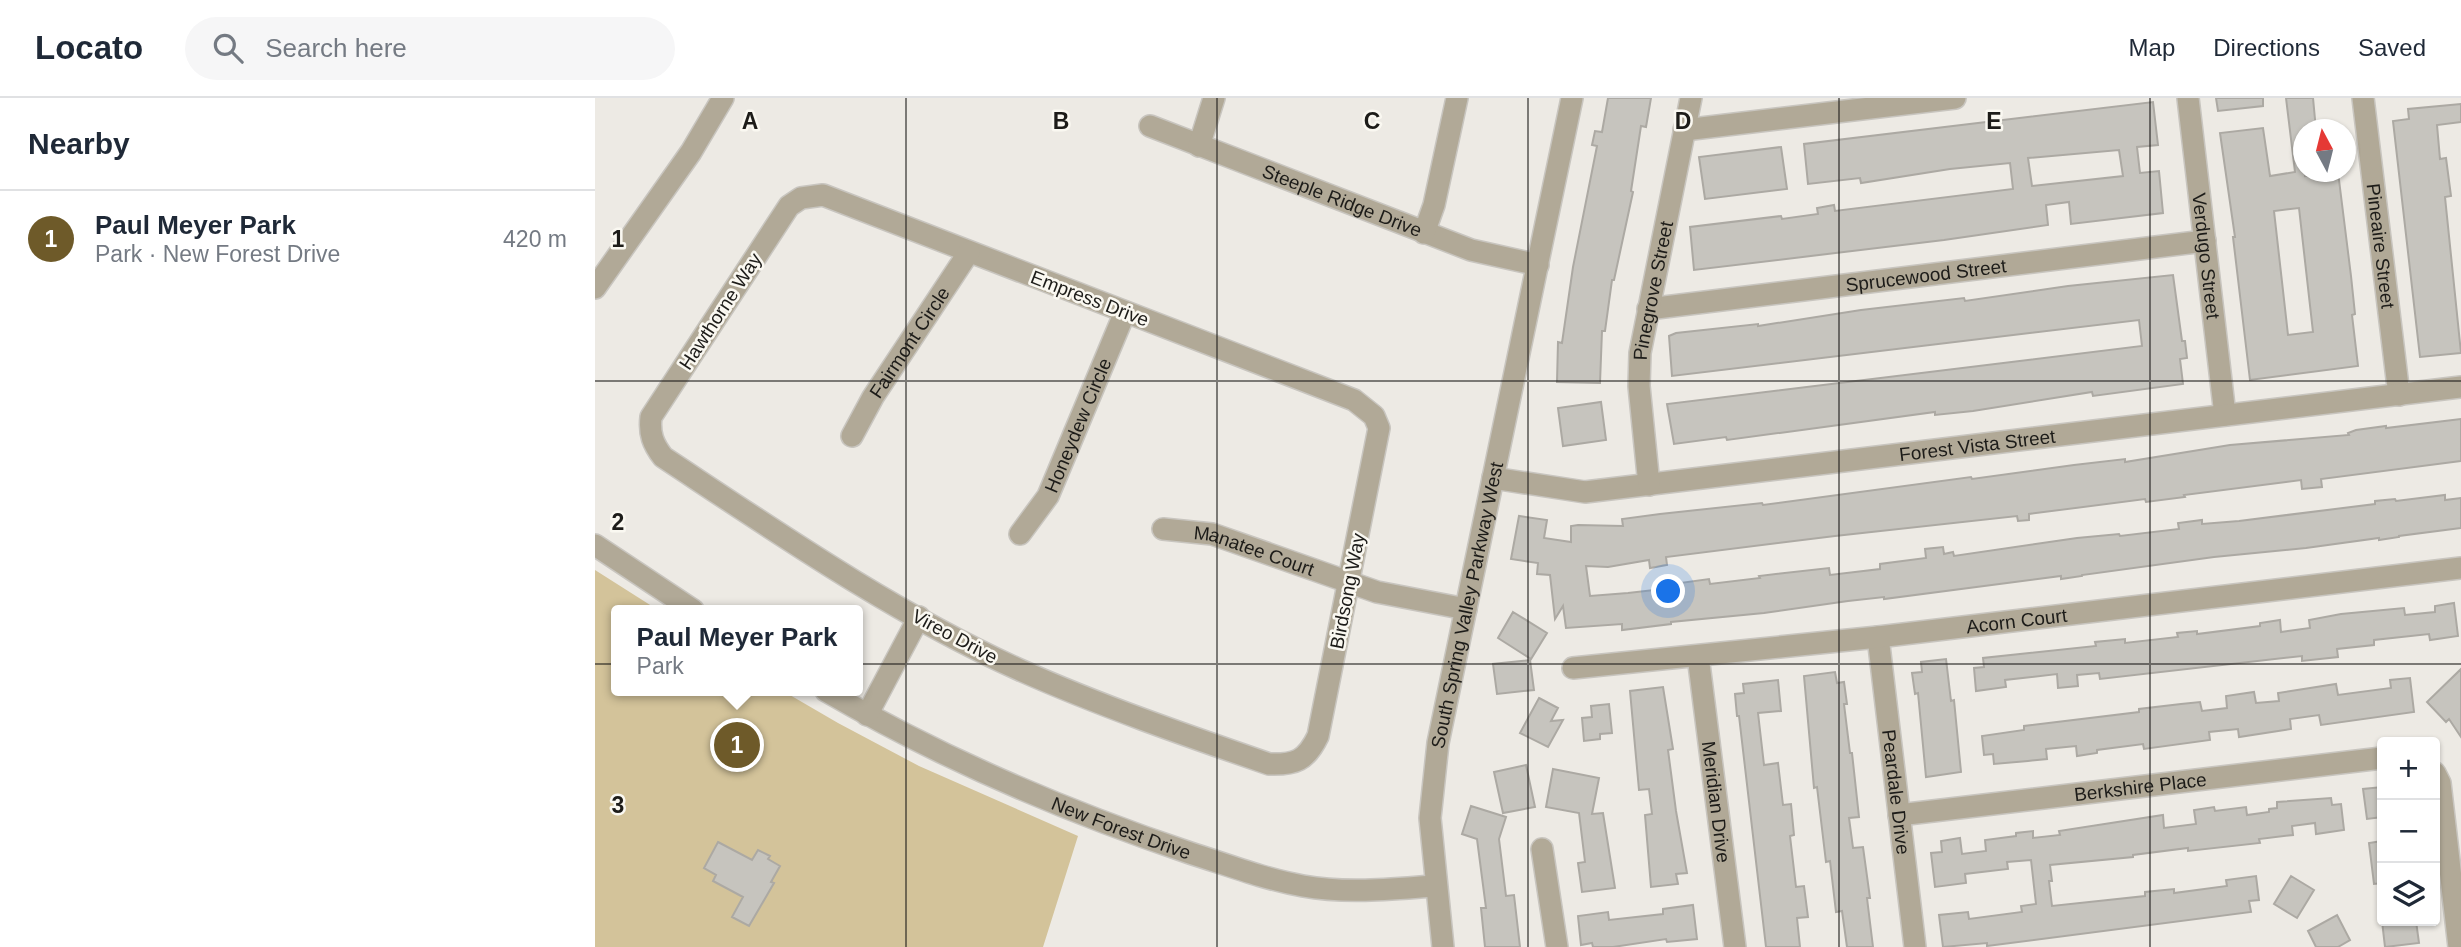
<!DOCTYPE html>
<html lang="en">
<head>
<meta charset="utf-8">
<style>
  :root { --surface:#fff; --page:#f6f6f7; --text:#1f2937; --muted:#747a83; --line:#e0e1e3; --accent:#6e5a29 }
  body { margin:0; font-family:Helvetica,sans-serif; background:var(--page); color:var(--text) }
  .controls { position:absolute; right:21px; bottom:21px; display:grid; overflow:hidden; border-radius:7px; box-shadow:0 2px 5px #0004 }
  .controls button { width:63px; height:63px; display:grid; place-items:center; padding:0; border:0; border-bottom:2px solid var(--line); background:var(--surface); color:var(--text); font:35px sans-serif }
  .compass { position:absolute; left:1698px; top:21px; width:63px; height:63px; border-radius:50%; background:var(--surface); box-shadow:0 2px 5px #0004; rotate:353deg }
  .you { position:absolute; left:1074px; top:494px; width:24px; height:24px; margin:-18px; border:5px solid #fff; border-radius:50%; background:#1a73e8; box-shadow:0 0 0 10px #1a73e833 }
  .badge { display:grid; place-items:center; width:46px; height:46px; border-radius:50%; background:var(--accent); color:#fff; font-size:23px; font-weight:700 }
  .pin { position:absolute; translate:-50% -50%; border:4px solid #fff; box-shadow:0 2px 7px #0006 }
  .popup { position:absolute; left:16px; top:507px; width:252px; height:91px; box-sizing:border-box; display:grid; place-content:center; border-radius:7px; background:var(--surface); filter:drop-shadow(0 2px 5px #0005); font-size:23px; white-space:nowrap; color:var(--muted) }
  .popup b { font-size:26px; color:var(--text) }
  .popup::after { content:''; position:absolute; left:50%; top:100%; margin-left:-14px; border:14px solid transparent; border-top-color:var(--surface) }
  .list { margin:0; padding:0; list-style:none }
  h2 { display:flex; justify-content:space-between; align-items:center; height:91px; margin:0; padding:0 28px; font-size:30px }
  h2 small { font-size:23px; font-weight:400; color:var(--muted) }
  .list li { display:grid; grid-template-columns:46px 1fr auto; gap:21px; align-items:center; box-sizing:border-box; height:98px; padding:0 28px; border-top:2px solid var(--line) }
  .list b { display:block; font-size:26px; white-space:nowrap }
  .list p { margin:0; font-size:23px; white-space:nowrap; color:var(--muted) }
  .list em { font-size:23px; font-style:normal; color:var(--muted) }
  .icon { flex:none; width:38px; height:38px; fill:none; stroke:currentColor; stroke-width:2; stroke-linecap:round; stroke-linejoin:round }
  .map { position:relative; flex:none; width:1866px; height:849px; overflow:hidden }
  header { display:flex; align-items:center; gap:42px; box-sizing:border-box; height:98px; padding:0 35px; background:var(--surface); border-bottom:2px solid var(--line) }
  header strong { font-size:33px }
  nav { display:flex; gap:38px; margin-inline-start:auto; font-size:24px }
  .search { width:490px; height:63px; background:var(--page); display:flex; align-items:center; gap:18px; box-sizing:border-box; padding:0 24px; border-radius:38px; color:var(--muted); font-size:26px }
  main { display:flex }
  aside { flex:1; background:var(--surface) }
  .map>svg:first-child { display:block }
  .green { fill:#d3c39a }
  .building { fill:#c6c4be; stroke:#aca9a3; stroke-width:2; fill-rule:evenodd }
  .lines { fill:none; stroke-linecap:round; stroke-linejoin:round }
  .minor-casing { stroke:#c8c5bf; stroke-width:24 }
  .minor { stroke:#b1a997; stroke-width:21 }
  .grid { fill:none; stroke:#1d1c19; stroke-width:2; stroke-opacity:0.55 }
  .labels { text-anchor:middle; stroke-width:5; stroke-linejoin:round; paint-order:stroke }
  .street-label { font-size:19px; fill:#1d1c19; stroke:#faf8f1 }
  .grid-label { font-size:23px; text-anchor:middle; font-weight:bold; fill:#1d1c19; stroke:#faf8f1; stroke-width:5; stroke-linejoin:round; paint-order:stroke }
</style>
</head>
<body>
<header>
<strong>Locato</strong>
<div class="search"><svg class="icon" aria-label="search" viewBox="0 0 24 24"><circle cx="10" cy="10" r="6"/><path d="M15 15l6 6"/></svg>Search here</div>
<nav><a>Map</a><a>Directions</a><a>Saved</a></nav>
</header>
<main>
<aside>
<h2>Nearby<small></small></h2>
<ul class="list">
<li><span class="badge">1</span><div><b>Paul Meyer Park</b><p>Park · New Forest Drive</p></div><em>420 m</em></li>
</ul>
</aside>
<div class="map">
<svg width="1866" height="849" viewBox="0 0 1866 849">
  <rect width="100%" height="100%" fill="#edeae4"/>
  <path class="green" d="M0,472l63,40h-42v81h167l55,32 81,43 159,70 -35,111h-448z"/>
  <path class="building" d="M1013,0h43l-5,29 -5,-1 -10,65 2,1 -19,88h-2l-7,51h-3l-2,52 -43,-1 1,-40 4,1 11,-76 24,-121 -5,-1 3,-14 7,1z
    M1621,0h47v8l-45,5z
    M1691,0h27l3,32h-12l1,46 33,-4 13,104 4,38 -3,1 6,51 -108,14 -17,-143h2l-15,-104 43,-5 7,48 25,-4zM1704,110l14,124 -25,3 -14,-124z
    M1558,4l5,43 -21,2 3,26 19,-2 4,42 -92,11 -2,-22 -23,3 2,20 -104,15 -250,30 -4,-43 91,-11 1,3 36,-5 -1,-6 17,-3 1,6 178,-22 -3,-26 -60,6 -89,14 -1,-5 -52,6 -4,-40zM1524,52l4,26 -91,10 -4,-28z
    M1866,6v18l-24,3 3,34 6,-1 5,38 -6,1 16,156 -41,4 -27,-236 16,-2 -1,-10z
    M1186,49l6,42 -82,10 -6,-42z
    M1578,177l9,66h3l2,17 -7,1 3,25 -90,12 -1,-4 -119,19 -38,4v-3l-208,28 -1,-3 -52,7 -7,-40 475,-58 -3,-26 -467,56 -3,-40 7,-3 82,-9v2l103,-16 103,-12 1,3 103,-15z
    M1006,304l5,38 -43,6 -5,-38z
    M1866,321v42l-140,18 1,8 -20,2 -1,-9 -117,15 1,2 -39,5 -1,-3 -116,15v6l-11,1 -1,-5 -182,20 -169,21 1,8 -17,3 -1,-8 -41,7 -22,-1 4,30 38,-3 53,-6 -1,-4 29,-4 1,5 50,-6 -1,-2 70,-8 1,7 50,-6v-5l46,-6 -1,-9 18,-2 1,7 9,-2 1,4 123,-18 42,-4 1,2 59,-7 -1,-6 24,-3v4l37,-3 136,-17v-3l20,-2 1,2 49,-6v5l16,-2v30l-62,8v1l-20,3v-2l-73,10 -92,9 -132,18v1l-21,3v-3l-177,23v-2l-36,4 -84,12 -93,9v2l-49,6v-6l-56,4 -3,-22 -8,13 -5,-44 -13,-1 1,-11 -27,-4 8,-43 28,4 -3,18 27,4v-16l7,-1 45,1 -1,-7 38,-5 102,-11 1,2 208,-28 1,2 102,-14 51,-6v3l105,-17 119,-10 -1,-2 8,-3 30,-4v2z
    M1859,505l4,33 -28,4 -1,-6 -55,6v5l-37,4 1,8 -36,4v-5l-202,23 -1,-6 -22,2 1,11 -20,2 -1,-14 -52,6 1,7 -30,4 -2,-23 10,-1 -1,-9 113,-12 -1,-4 30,-3v4l53,-6 -1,-4 20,-2v3l63,-8v-3l20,-3 1,12 29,-4 -1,-8 32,-6 63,-6 1,7 30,-3v-6z
    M918,514l34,21 -16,26 -33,-21z
    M1351,561l5,42 3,-1 7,72 -35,5 -8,-84 -3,1 -3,-21 10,-1 -1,-10z
    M935,562l4,30 -37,4 -4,-30z
    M1866,571v68l-12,-18 -3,3 -19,-20z
    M1240,574l2,11 7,-1 3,22h-3l6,49h2l7,64 -10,1 4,30 10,-1 7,51h-3l6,49h-26l-5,-36 -6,1 -6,-51 -4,1 -9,-75 -3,1 -10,-112z
    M1815,580l4,34 -93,13 -2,-10 -29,4 1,10 -52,8 -1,-8 -29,3 1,8 -66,9 -1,-5 -46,6v3l-20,3 -1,-10 -30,3 1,10 -19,2 -34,3 -1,-10 -9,1 -2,-19 42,-6v-4l115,-14v-3l42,-5 19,-2 2,9 25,-3 -1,-12 28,-4 2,11 23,-2 -1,-8 58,-9 2,11 53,-7 -1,-8z
    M1183,582l3,31 -23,2 6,52 14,-2 5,42 8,-1 3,31 -4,1 6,51 8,-1 4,31 -11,1 3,29h-34l-27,-231h-2l-2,-22 9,-1 -1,-9z
    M1068,589l10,62 -5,1 8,61 11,62 -11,1 2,10 -27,3 -6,-72 7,-1 -3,-25 -10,1 -9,-99z
    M944,600l19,10 -7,13 12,-1 -15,27 -28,-14z
    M1014,606l3,29 -12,1v5l-16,2 -2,-23 10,-1 -1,-11z
    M931,667l9,42 -32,6 -9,-41z
    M958,671l46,9 -7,36 11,-1 12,75 -33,4 -4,-29 7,-1 -6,-49 -33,-6z
    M1787,689v30l-15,2 -4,-30z
    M1736,700l1,7 9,-1 3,26 -28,4 -1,-11 -23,3 1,9 -34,4 1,4 -72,8v-3l-55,7v2l-83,8 2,16h-3l3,25 93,-10v-4l29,-3v4l53,-7 -1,-6 30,-4 3,24 -10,1 2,11 -264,34v-3l-44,4 -4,-32 29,-3 1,7 53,-7 -1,-6 15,-2 -5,-44 -24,2 1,7 -43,5 1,9 -31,4 -4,-34 11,-1 -1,-11 19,-3 2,16 24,-3 -1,-11 31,-4v-3l17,-2v7l27,-3 -1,-4 104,-16 1,13 32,-4 -2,-14 20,-3 1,4 31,-4 1,8 22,-3v-3l8,-1v-6z
    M876,708l35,11 -7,22 7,57 8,-1 6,52h-35l-4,-39h5l-9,-69 -15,-5z
    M1787,743v42l-8,1 -5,-41z
    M123,744l34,18 6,-10 12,6 -2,3 12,7 -9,16 3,1 -25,43 -17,-9 11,-20 -30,-16 3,-6 -12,-7z
    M1696,778l23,14 -17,28 -23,-14z
    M1098,807l4,34 -30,3 -1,-3 -53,8h-20l-1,-4 -11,2 -3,-29 30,-4 1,8 54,-6v-5z
    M1742,817l13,25 -12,7h-22l-8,-16z
    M1787,823h34l3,22 -34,4z"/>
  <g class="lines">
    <defs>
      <g id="minor">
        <path id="s1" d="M1593,0l37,317"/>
        <path id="s2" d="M1768,0l36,297"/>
        <path id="s3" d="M555,28l321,124 67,15"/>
        <path d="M1089,32l271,-32"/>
        <path d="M604,48l15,-48"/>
        <path d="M228,97l531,205 20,16 5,12 -61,308c-12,25 -23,29 -49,28 -84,-29 -168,-58 -249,-94 -126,-57 -242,-137 -357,-213 -10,-13 -14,-23 -12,-40l138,-211 12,-8z"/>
        <path d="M829,135l10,-28 23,-107"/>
        <path d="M0,190l96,-136 32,-54"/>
        <path id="s4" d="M1053,211l557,-68"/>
        <path id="s5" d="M257,338l21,-39 96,-145"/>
        <path id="s6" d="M898,380l92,14 876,-105"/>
        <path id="s7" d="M1054,387l-10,-99 1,-33 51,-255"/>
        <path id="s8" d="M568,431l49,5 165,58 89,17"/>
        <path id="s9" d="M425,436l28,-38 77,-184"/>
        <path d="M0,447l98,65"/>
        <path id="s10" d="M1283,539l37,310"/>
        <path id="s11" d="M1103,558l37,291"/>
        <path id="s12" d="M978,570l305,-31 583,-69"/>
        <path id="s13" d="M231,593c115,67 239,120 364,162 38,12 74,26 113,33 44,8 88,3 132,0"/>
        <path d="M272,617l52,-98"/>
        <path d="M1840,675l5,10 19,164"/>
        <path id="s14" d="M1304,717l483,-57"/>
        <path d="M947,751l15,98"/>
        <path id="s15" d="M848,849l-13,-129 8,-75 134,-645"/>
      </g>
    </defs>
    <use href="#minor" class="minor-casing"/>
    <use href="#minor" class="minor"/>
  </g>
  <path class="grid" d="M311,0v849M622,0v849M933,0v849M1244,0v849M1555,0v849M0,283h1866M0,566h1866"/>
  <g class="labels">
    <g class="street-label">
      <text dy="7" stroke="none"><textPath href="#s3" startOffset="206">Steeple Ridge Drive</textPath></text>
      <text dy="7" stroke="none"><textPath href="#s2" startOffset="149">Pineaire Street</textPath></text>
      <text dy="7" stroke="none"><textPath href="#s1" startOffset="159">Verdugo Street</textPath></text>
      <text dy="7" stroke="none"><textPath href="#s4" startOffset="280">Sprucewood Street</textPath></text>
      <text dy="7" stroke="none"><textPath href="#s7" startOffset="196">Pinegrove Street</textPath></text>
      <text transform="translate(495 200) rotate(21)" y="7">Empress Drive</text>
      <text transform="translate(125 213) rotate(-57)" y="7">Hawthorne Way</text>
      <text dy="7" stroke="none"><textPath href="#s5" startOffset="110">Fairmont Circle</textPath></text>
      <text dy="7" stroke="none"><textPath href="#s9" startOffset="124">Honeydew Circle</textPath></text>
      <text dy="7" stroke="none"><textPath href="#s6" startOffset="488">Forest Vista Street</textPath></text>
      <text dy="7" stroke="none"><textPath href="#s8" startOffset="94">Manatee Court</textPath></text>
      <text transform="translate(752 493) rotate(-79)" y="7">Birdsong Way</text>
      <text dy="7" stroke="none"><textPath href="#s15" startOffset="346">South Spring Valley Parkway West</textPath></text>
      <text dy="7" stroke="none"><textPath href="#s12" startOffset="446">Acorn Court</textPath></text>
      <text transform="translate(360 538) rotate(28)" y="7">Vireo Drive</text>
      <text dy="7" stroke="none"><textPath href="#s14" startOffset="243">Berkshire Place</textPath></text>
      <text dy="7" stroke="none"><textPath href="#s10" startOffset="156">Peardale Drive</textPath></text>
      <text dy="7" stroke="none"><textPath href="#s11" startOffset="147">Meridian Drive</textPath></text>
      <text dy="7" stroke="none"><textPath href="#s13" startOffset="326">New Forest Drive</textPath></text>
    </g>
  </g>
  <g class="grid-label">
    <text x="155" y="31">A</text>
    <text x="466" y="31">B</text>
    <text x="777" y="31">C</text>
    <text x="1088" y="31">D</text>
    <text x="1399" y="31">E</text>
    <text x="23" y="149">1</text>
    <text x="23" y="432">2</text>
    <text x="23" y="715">3</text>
  </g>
</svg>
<div class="controls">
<button>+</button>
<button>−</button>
<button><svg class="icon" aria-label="layers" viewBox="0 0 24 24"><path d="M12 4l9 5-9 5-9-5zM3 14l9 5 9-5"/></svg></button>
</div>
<svg class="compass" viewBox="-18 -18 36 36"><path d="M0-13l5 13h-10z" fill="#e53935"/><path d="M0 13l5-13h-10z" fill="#747a83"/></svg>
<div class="you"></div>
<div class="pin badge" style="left:142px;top:647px">1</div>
<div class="popup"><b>Paul Meyer Park</b>Park</div>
</div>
</main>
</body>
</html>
